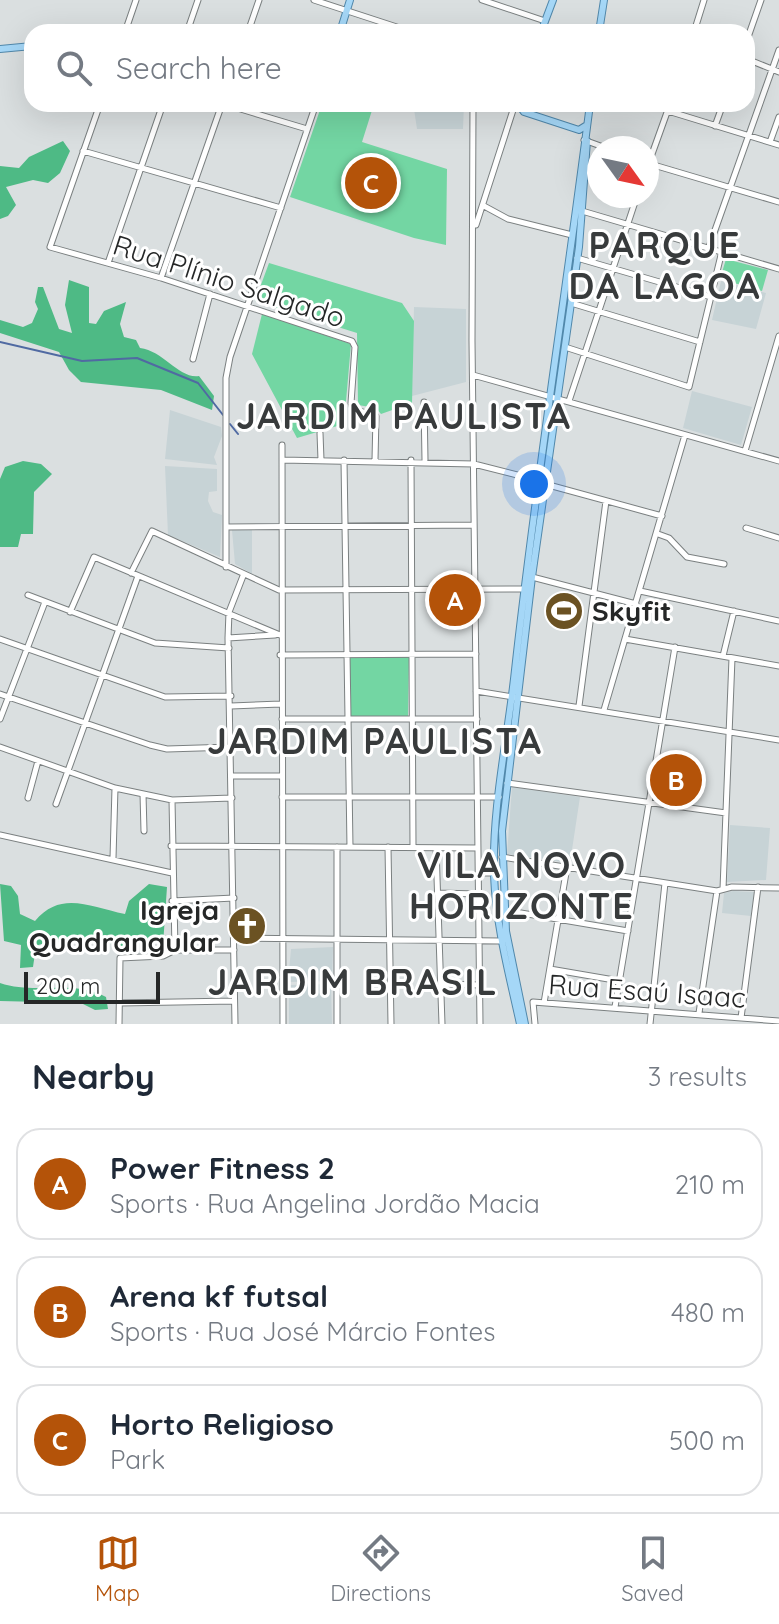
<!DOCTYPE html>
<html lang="en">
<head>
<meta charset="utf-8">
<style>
  :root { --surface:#fff; --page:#f6f6f7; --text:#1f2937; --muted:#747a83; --line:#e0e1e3; --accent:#b45309 }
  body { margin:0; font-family:Quicksand,sans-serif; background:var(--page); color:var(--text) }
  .compass { position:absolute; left:587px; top:136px; width:72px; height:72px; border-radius:50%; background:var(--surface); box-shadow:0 8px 32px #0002; rotate:123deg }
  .scale { position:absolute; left:24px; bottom:20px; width:136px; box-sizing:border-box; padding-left:8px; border:4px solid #252727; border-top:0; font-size:22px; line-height:28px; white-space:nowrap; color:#252727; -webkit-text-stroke:6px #fff; paint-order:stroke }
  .you { position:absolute; left:534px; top:484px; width:28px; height:28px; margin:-20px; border:6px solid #fff; border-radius:50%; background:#1a73e8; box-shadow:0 0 0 12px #1a73e833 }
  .badge { display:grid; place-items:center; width:52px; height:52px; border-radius:50%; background:var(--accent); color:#fff; font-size:26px; font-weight:700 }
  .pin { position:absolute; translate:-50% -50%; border:4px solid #fff; box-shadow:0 2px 8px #0006 }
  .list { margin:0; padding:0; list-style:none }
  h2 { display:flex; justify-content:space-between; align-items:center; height:104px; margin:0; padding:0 32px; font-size:34px }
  h2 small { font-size:26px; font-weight:400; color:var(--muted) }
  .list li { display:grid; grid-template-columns:52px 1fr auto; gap:24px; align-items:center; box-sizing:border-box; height:112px; margin:0 16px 16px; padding:0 16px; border:2px solid var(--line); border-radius:24px }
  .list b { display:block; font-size:30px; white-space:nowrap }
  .list p { margin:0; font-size:26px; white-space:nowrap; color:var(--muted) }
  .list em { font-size:26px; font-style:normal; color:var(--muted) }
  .icon { flex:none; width:44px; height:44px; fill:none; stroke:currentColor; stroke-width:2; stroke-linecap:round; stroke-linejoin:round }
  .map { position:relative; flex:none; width:779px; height:1024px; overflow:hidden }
  .search { position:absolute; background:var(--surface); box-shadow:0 8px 32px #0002; left:24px; right:24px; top:24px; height:88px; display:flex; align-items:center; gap:20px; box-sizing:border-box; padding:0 28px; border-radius:24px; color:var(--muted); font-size:30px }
  .sheet { height:488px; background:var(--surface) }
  nav { display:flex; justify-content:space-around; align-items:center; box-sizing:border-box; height:112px; border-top:2px solid var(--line); background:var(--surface); font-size:22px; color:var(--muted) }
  nav a { display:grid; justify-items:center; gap:4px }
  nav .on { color:var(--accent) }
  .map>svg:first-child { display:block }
  .built { fill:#c7d3d6 }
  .green { fill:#73d6a3 }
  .forest { fill:#4eba85 }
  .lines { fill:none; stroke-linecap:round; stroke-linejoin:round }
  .stream { stroke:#506aa2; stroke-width:2 }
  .minor-casing { stroke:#7b8081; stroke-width:7 }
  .major-casing { stroke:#5188ab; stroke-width:8 }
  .minor { stroke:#fff; stroke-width:5 }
  .major { stroke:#a5d7f7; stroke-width:6 }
  .labels { text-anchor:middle; stroke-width:6; stroke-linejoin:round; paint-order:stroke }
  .street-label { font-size:28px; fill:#252727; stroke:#fff }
  .poi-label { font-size:28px; font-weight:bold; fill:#252727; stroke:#fff; text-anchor:start }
  .district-label { font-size:36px; font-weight:bold; letter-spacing:2px; fill:#383b3c; stroke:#fff }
</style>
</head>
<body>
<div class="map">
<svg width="779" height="1024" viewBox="0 0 779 1024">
  <rect width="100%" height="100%" fill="#dadfe0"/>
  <path class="built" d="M464,104l-1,25h-46l-3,-20z
    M721,281l45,12 -10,36 -44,-9z
    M414,307l52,2v73l-54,14z
    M692,391l60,16 -11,38 -58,-17z
    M170,410l51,17 1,9 -8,21 3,8 -52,-6z
    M165,466l52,3v22l-8,1 -1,9 5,11 9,3 -2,42 -52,-22z
    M232,530h20v44l-17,-10z
    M512,787l68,10 -10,66 -63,-9z
    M730,825l40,3 -4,52 -39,2z
    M733,891l21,1 -3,24 -29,-3 2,-20z
    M333,947l-1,34 -44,1 3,-33z
    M331,984l1,40h-43v-39z"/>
  <path class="green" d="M322,104h52l-12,38 85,27 -1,76 -32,-7 -124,-41z
    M726,259l42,11 -6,21 -42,-12z
    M269,263l133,40 12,18 -2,82 -31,11 -5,-6 -18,-3 -1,-72 -102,-32z
    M262,314l89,30 -7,80 -47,14 -45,-84z
    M348,656h61l-1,61h-59z"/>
  <path class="forest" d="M63,141l7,10 -10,22 -12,10 -15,-3 -27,7 10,18 -8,11 -8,3v-53l19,2 10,-11z
    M69,280l20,7v36l7,1 8,-13 22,-9 -6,22 4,13 12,3 4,8c24,3 39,31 59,28l15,20 -2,14 -51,-20 -80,-8 -12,-12 -10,-18 -59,-19v-13l23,7 9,-4 6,-14 -3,-7 3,-15h5l16,42 13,4 -7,-28z
    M23,461l18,3 11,10 -18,18 -1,42h-12l-3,13h-18v-68l5,-12z
    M0,884l11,2 7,10 2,18 15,7c26,-31 55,-14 90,-7l4,-13 20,-17 18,3 -4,58 -5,-5 -18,3 -18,10 -5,-9c-18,-1 -67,-5 -81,2l-3,21 -13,1 1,-23 -17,-4z
    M0,983c35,12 73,-4 106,14l2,12 -13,1 -14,-7 -81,-2z"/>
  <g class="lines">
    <path class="stream" d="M0,342l82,19 55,-3 61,25 25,32
      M230,424l8,10"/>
    <defs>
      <path id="minor" d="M314,0l98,32
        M482,0l63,21
        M125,32l11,-32
        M187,32l11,-32
        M248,32l11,-32
        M694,32l10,-32
        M747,40l14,-40
        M747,59l32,13
        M32,67l-4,11 4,1
        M100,104l-50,143 111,31 191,63 3,6 -4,56 2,6 23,7 -1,44
        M224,104l83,25
        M473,104l-1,237 8,683
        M668,111l111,34
        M715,126l8,-22
        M584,140l22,8
        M770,142l9,-25
        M83,151l198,57
        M647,163l132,39
        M647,168l23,-64
        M484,206l24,13 64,16
        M582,211l197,58
        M476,225l39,-121
        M709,247l70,-197
        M577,258l134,39
        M108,263l55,-159
        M161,278l61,-174
        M571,303l129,39
        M565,347l124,40 33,-136
        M193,359l17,-65
        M473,375l306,86
        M569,401l68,-205
        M424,402l1,58
        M320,433l1,27
        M282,445l1,579
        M745,451l34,-115
        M282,460l192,4 63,16
        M344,460l6,387
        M411,460l2,387
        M545,484l117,32
        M226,527l248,-2
        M746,528l33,10
        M658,534l11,4 18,19 37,7
        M226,567v-189l4,-21 86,-253
        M131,573l21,-42 127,59 245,-1
        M532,577l104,27
        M640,591l139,30
        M28,595l127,48 74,5
        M70,612l24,-55 186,78
        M228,638l47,-3
        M0,639l165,58 66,-1
        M625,639l154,27
        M280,655l196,-1
        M723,656l11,-45
        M476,691l303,49
        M0,694l150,51 17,4 65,-2
        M231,706l50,-2
        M579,706l27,-205
        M604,710l81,-275
        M0,719l45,-117
        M282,719h195
        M0,747l115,41 57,12 60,-2
        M232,776h48
        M507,783l219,30
        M143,794l1,37
        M282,797h217
        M28,798l10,-37
        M172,800l3,150
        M56,804l82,-228
        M0,835l172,38
        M171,846l307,2
        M337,847v177
        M388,847l3,177
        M436,848l6,176
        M502,857l215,34 15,-4 47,1
        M113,858l2,-70
        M479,873h15
        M723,889l9,-231
        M437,893l42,1
        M172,901l62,-3
        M504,910l124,21
        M234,938l266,3
        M550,969l70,12
        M442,984l38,1
        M120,1003l114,-2
        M544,1003l23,-136
        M615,1007l60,-360
        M699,1013l18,-122
        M741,1018l17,-131
        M119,1024l1,-66 43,-2 12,-6h59
        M235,1024l-7,-386 1,-26 14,-36
        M535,1024l-2,-22 246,19
        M650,1024l15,-141"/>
      <path id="major" d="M340,32l10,-32
        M541,32l12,-32
        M599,32l5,-32
        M0,49l32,-3
        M518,104l6,8 55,18 8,-5
        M520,1024c-11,-50 -24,-98 -26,-149 -2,-69 14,-138 21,-205 21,-190 51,-377 75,-566
        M525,1024l-19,-93 -4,-100 30,-254 47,-330 8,-106"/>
    </defs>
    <use href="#minor" class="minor-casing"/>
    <use href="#major" class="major-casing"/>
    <use href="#minor" class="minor"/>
    <use href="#major" class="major"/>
  </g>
  <defs>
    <symbol id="stadium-disc" viewBox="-11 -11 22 22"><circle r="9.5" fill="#6b5223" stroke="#fff"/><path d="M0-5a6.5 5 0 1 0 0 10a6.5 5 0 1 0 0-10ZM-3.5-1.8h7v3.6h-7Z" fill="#fff"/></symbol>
    <symbol id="church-disc" viewBox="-11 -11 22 22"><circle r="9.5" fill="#6b5223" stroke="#fff"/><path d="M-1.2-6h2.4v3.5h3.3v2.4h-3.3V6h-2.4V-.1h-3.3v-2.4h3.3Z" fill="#fff"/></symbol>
  </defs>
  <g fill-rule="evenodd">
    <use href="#stadium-disc" x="542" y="589" width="44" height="44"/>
    <use href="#church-disc" x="225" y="904" width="44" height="44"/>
  </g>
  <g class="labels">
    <g class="street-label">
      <text transform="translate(229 281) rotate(18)" y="10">Rua Plínio Salgado</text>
      <text transform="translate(647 991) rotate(4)" y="10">Rua Esaú Isaac</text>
    </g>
    <g class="poi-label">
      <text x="592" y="621">Skyfit</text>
      <text x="219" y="920" text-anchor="end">Igreja<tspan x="219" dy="32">Quadrangular</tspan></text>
    </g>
    <g class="district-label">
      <text x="665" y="258">PARQUE<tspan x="665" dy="41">DA LAGOA</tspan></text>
      <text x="404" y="429">JARDIM PAULISTA</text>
      <text x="375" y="754">JARDIM PAULISTA</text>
      <text x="522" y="878">VILA NOVO<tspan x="522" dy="41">HORIZONTE</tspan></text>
      <text x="353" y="995">JARDIM BRASIL</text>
    </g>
  </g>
</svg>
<svg class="compass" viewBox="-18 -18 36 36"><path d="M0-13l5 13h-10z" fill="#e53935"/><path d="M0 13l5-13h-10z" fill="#747a83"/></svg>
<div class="scale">200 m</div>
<div class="you"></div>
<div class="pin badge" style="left:455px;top:600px">A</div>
<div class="pin badge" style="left:676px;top:780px">B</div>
<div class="pin badge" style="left:371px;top:183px">C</div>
<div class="search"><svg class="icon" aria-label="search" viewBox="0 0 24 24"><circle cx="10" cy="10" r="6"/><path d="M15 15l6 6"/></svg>Search here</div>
</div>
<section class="sheet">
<h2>Nearby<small>3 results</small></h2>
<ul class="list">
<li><span class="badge">A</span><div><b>Power Fitness 2</b><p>Sports · Rua Angelina Jordão Macia</p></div><em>210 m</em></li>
<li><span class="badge">B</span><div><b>Arena kf futsal</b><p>Sports · Rua José Márcio Fontes</p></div><em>480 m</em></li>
<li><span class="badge">C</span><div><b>Horto Religioso</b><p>Park</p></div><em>500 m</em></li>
</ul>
</section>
<nav>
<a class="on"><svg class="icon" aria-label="map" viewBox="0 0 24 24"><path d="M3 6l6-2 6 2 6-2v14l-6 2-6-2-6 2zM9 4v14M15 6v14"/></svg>Map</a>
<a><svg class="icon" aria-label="directions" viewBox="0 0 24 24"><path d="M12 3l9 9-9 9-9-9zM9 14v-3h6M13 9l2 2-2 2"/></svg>Directions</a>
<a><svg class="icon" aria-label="saved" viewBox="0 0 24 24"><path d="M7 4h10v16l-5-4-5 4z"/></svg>Saved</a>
</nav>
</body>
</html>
